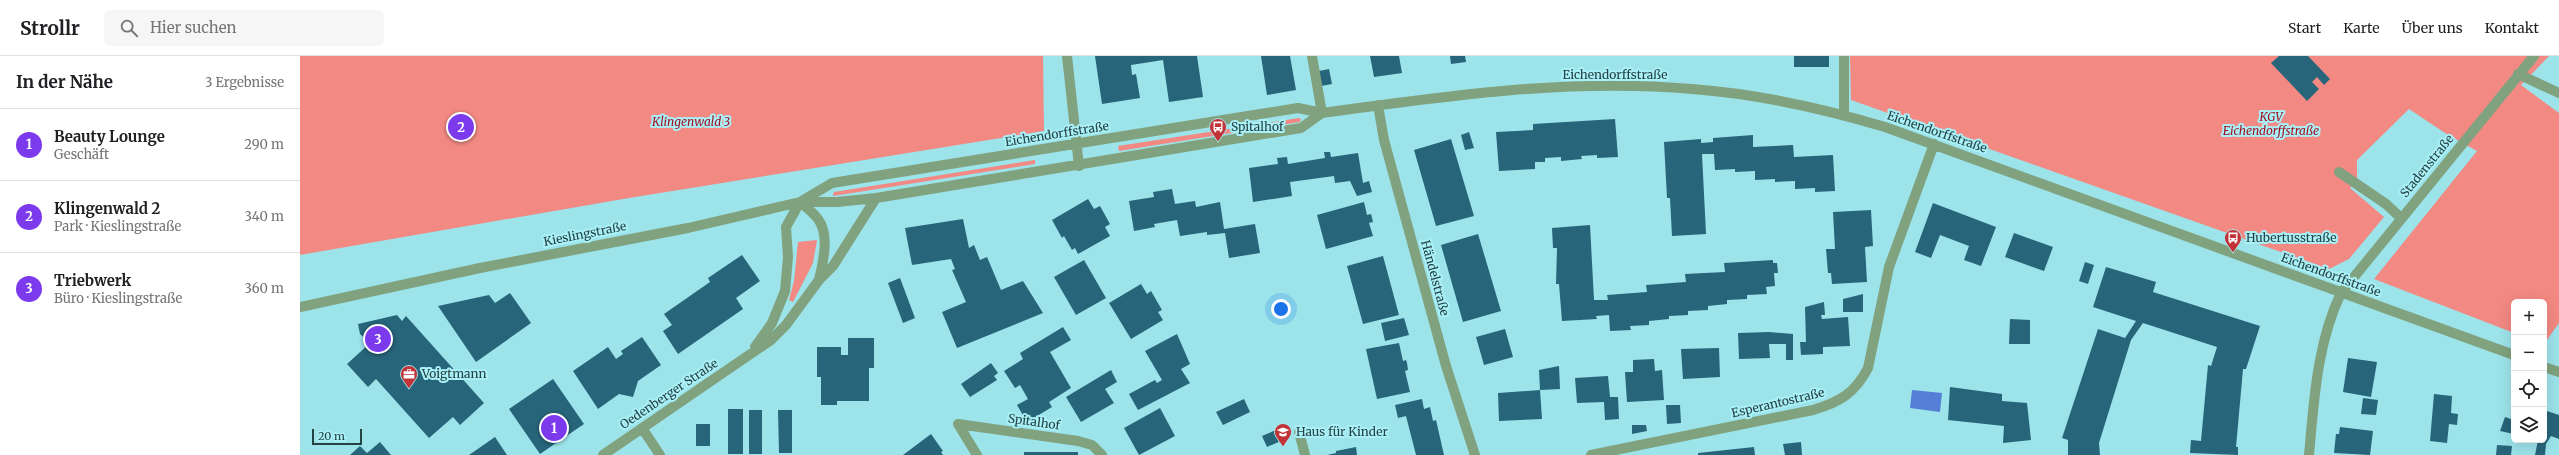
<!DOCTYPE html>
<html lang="de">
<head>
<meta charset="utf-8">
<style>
  :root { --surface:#fff; --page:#f6f6f6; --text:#202124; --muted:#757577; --line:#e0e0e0; --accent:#7c3aed }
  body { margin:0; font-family:Merriweather,serif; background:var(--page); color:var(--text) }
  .controls { position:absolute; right:12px; bottom:12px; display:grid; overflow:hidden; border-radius:6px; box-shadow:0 4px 16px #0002 }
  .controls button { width:36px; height:36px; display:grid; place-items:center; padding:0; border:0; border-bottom:1px solid var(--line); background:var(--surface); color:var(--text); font:20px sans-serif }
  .scale { position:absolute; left:12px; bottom:10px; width:50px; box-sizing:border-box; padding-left:4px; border:2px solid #254245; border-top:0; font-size:11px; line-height:14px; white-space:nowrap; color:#254245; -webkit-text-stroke:3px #a9f0f7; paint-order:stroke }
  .you { position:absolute; left:981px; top:253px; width:14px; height:14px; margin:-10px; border:3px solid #fff; border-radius:50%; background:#1a73e8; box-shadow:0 0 0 6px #1a73e833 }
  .badge { display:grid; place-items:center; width:26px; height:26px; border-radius:50%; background:var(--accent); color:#fff; font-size:13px; font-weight:700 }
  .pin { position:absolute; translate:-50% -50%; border:2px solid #fff; box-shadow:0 1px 4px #0006 }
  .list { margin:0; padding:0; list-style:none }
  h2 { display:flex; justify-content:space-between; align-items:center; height:52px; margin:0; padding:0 16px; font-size:17px }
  h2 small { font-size:13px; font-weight:400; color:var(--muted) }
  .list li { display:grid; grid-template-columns:26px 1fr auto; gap:12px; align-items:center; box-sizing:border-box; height:72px; padding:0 16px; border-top:1px solid var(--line) }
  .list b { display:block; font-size:15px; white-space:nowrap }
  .list p { margin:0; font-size:13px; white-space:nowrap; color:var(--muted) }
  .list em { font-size:13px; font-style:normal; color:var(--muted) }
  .icon { flex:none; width:22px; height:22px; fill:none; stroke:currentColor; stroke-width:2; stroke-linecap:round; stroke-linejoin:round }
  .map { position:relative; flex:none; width:2259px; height:399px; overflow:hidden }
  header { display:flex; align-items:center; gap:24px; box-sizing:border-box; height:56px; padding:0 20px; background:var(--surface); border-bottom:1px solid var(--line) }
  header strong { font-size:19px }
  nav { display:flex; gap:22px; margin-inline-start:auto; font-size:14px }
  .search { width:280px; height:36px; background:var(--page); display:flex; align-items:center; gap:10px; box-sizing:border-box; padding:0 14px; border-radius:6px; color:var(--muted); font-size:15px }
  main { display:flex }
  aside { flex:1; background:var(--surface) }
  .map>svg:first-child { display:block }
  .green { fill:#f38983 }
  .water { fill:#557ed7 }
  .building { fill:#27657a }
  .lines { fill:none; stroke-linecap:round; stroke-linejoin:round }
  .minor { stroke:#80a27e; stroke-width:10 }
  .labels { text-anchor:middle; stroke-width:4; stroke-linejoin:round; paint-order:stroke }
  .street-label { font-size:12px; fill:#254245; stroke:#a9f0f7 }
  .park-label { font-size:12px; font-style:italic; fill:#9f0d1e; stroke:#a9f0f7 }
  .poi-label { font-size:12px; fill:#254245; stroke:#a9f0f7; text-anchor:start }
</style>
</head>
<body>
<header>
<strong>Strollr</strong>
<div class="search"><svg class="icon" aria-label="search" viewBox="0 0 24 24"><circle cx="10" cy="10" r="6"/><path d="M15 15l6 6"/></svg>Hier suchen</div>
<nav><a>Start</a><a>Karte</a><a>Über uns</a><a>Kontakt</a></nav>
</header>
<main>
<aside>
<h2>In der Nähe<small>3 Ergebnisse</small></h2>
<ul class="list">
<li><span class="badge">1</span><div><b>Beauty Lounge</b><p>Geschäft</p></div><em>290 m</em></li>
<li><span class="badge">2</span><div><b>Klingenwald 2</b><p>Park · Kieslingstraße</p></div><em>340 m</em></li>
<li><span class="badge">3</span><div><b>Triebwerk</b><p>Büro · Kieslingstraße</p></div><em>360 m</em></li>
</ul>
</aside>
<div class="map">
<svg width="2259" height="399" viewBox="0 0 2259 399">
  <rect width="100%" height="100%" fill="#9ce3ea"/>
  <path class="green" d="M0,0h743l1,75 -415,67 -329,57z
    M1550,0h699l-28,29 38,28v210l-15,21v-42h-30v31l-140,-54 103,-128 -29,-16 -39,-26 -52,51v19l-7,9 34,29 -35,42 -20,10 -478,-169z
    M999,62l2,1 -1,3 -181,29 -1,-5z
    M735,104v4l-202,32 1,-4z
    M517,184l-4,23 -20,39 -4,-2 5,-19 4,-39z"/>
  <path class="water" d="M1612,334l30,3 -2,19 -30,-4z"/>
  <path class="building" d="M795,0h102l6,41 -34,5 -6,-42 -32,5 1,10 4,-1 4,24 -38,6z
    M961,0h29l6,34 -29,5z
    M1070,0h29l3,17 -28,4z
    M1150,0h15l1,6 -15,2z
    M1494,0h35v11h-35z
    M1979,0h29l22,23 -6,6 -7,-8 -5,5 7,7 -12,12 -36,-38z
    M1029,13l3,15 -11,2 -2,-15z
    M1315,63l3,38 -21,1v-3l-16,1 1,3 -21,2v-4l-16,1v4h-10v7l-36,2 -3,-39 37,-2v-6z
    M1169,76l5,16 -9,2 -4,-15z
    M1453,79v12l40,-2 1,12 39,-2 2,36 -20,1v-4l-20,1v-8l-20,1v-3l-20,1v-9l-20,1v-3l-20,1 -1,-16h-12l4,80 -34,2 -2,-38h-3l-3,-56 37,-3v4l12,-1v-4z
    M1151,83l23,77 -38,10 -22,-76z
    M1024,96h6l1,5 27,-4 5,30 6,-2 3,11 -15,4 -7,-15 -15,2 -1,-7 -44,6 2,14 -39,6 -4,-34 29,-4 -1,-6 10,-1 1,7 37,-6z
    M872,133l3,15 20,-3 1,6 24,-5 4,27 31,-5 5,29 -31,5 -4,-25 -18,2v-3l-27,4 -3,-16 -23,4 1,3 -21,4 -5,-30 25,-4 -1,-5z
    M788,143l6,10 6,-3 10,18 -5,3 5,9 -32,18 -3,-6 -3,2 -8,-14 -2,2 -10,-18z
    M1064,146l3,13 4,-1 2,8 -4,1 4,13 -47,13 -9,-34z
    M1633,147l63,24 -15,39 -17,-6 5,-14 -29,-11 -9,23 -16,-6z
    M1571,154l2,36 -8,1 2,35 -35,2 -1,-11h-3l-2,-24h9l-2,-37z
    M663,163l6,29 5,-3 6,15 7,-3 14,33 22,-9 20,32 -86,35 -15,-36 24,-10 -14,-32 3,-1 -4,-10 -39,6 -7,-37z
    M1290,169l4,75h14l-1,-5 40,-3 -1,-7 40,-3 -1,-8 40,-2 -1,-9 49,-3v3h4l1,10h-4l1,13 -9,1 1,7 -20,1v4l-20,1v4l-19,2v4l-20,1v4l-19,1v3l-20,2v4l-19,1 1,4 -21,1 -1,-16 -13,1 1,3 -35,2 -3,-37h-3l1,-36h-4l-1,-20z
    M1714,177l39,14 -9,24 -39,-14z
    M1178,178l23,77 -38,11 -22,-77z
    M442,199l18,26 -24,17 7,11 -65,45 -15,-23 9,-6 -8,-11 46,-32 -2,-4z
    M1083,200l16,59 -36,9 -16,-58z
    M784,204l22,38 -30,17 -22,-38z
    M1785,206l9,3 -6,19 -9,-3z
    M1806,211l50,15 -3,10 107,34 -14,43h-3l-7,78h2v8l-48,-2 1,-13 10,1 7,-76 3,1 6,-19 -74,-24 -12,17 -32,103 1,12h-32v-15l-6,-2 36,-109 27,9 11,-17 -43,-14z
    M600,222l15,40 -12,5 -15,-40z
    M841,228l6,10 4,-3 11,19 -4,2 5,8 -32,19 -22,-36z
    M210,237l21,30 -55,39 -38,-56 51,-11 6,8z
    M1563,238v18h-20v-13z
    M1524,246l1,13h-4l1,4 26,-2 2,29 -27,1v7l-22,1 -1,-13h6l-1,-35z
    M97,259l5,6 4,-5 78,87 -24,22 -7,-8 -24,21 -53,-59 -8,8 -21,-23 23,-21 -10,-9 -2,-10z
    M1104,262l5,17 -24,6 -4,-18z
    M1710,263l20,1v24h-21z
    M763,271l8,13 -21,12 21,36 -22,14 3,5 -25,15 -10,-17 11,-6 -8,-14 -5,3 -11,-17 19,-12 -3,-6z
    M1205,273l8,28 -29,8 -8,-28z
    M1469,276l24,2v26h-7v-16h-17l1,14 -31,1 -1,-26z
    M877,278l13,30 -9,5 9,14 -52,27 -9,-16 26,-14 2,3 5,-3 -17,-29z
    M342,281l19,28 -23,16 -5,16 -14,-3 -21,15 -25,-38 35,-24 8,12 7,-5 -2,-3z
    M548,282h26v30h-5v33h-32v4h-16v-28h-4v-30h24v8h7z
    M1099,287l4,18 3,-1 1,3 1,7 -3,1 5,21 -33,7 -11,-50z
    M1419,292l1,29 -37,2 -2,-30z
    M2048,302l29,4 -6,35 -28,-5z
    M1354,303l1,12 7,-1 2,30 -37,2 -2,-30h8v-12z
    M691,307l7,10 -4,3 3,4 -27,17 -9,-13z
    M1259,310l1,23 -20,1 2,29 -43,2 -1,-28 42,-3 -1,-20z
    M811,314l6,12 -12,7 9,14 -33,19 -15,-25z
    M1308,320l2,21h8l1,22 -14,1 -1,-18 -27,1 -2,-25z
    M253,323l31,45 -44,30 -31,-45z
    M1650,331l52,7v7l25,2 4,37 -28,3 1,-17 -56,-6z
    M2134,338l18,2 -1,17 7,1 -1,11 -8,-1 -2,19 -17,-2z
    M2063,342l15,2 -2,15 -15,-1z
    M944,343l6,13 -27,13 -7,-13z
    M1122,343l2,10 6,-2 3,14 3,-1 8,35h-28l-10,-39 -8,2 -3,-13z
    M1366,349h14l1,18 -14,1z
    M860,352l15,28 -36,19 -15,-27z
    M428,353h15v45h-15z
    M449,354h13v44h-13z
    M478,354h14v43h-13z
    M2244,354l15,5v24l-8,-3 -5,8 -1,11h-10l3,-15h6z
    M2205,361l9,3v14l-14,-3z
    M396,368h14v22h-14z
    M1332,369h14l1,6 -15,3z
    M2040,371l33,4 -3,24 -36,-2 2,-19h3z
    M976,374l5,11 -14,6 -5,-11z
    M631,378l12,17 -2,1 2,3h-40z
    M195,381l12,18h-38z
    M80,386l11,13h-41l10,-9 7,7z
    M1501,386l1,13h-17l-2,-11z
    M2197,389l15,1 -1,9h-15z
    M1056,391l1,8h-30l9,-2v-2z
    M1454,391l1,8h-57v-2z
    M724,396h54v3h-54z"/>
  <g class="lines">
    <path class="minor" d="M767,0l12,110
      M1012,0l10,57
      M1544,0v59
      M2218,18l41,19
      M1078,49l6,35 62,226 29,89
      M2039,116l47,32 15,14
      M500,146l32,-19 466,-75 24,5c122,-17 247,-35 370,-24 66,5 130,19 193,38l629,228
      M500,146c6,5 14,11 18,17 12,16 5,43 1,61
      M0,251l180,-39 208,-40 112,-26h37l39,-4 425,-70 21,-15
      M455,291l17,-24 13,-32 3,-34 -2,-30 14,-25
      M2244,311l15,5
      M658,368l120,17 14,4 10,10
      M658,368l19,31
      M342,372l18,27
      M999,376l6,23
      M303,399l168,-115 15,-15 33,-45 14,-14 43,-68
      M1291,399l222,-45c27,-8 42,-17 55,-42l21,-101 45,-123
      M2009,399c5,-55 8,-112 32,-162l193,-237"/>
  </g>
  <defs>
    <symbol id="bus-pin" viewBox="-11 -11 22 30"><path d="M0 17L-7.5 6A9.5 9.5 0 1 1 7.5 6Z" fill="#c23337" stroke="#a9f0f7"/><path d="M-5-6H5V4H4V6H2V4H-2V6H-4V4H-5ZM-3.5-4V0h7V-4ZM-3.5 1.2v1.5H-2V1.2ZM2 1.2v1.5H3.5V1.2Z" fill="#fff"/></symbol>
    <symbol id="office-pin" viewBox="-11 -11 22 30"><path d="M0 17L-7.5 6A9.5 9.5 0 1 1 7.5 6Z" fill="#c23337" stroke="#a9f0f7"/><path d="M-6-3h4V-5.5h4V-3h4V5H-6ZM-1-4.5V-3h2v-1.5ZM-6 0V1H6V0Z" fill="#fff"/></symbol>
    <symbol id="school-pin" viewBox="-11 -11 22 30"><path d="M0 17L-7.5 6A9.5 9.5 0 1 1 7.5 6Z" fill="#c23337" stroke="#a9f0f7"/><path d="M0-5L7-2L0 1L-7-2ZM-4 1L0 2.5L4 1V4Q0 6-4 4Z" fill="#fff"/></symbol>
  </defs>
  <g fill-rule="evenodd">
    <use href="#bus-pin" x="908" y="61" width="20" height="27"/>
    <use href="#bus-pin" x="1923" y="172" width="20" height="27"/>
    <use href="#office-pin" x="99" y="308" width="20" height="27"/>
    <use href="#school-pin" x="973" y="366" width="20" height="27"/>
  </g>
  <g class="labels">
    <g class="street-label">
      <text x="1315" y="23">Eichendorffstraße</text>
      <text transform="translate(1637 76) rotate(19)" y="4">Eichendorffstraße</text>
      <text transform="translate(757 78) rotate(-9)" y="4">Eichendorffstraße</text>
      <text transform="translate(2127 110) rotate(-51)" y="4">Stadenstraße</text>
      <text transform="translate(285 178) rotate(-11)" y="4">Kieslingstraße</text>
      <text transform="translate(2031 219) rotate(20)" y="4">Eichendorffstraße</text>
      <text transform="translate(1135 222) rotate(75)" y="4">Händelstraße</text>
      <text transform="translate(369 338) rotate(-34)" y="4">Oedenberger Straße</text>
      <text transform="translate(1478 347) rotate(-13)" y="4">Esperantostraße</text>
      <text transform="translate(734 366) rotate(8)" y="4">Spitalhof</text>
    </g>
    <g class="park-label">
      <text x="1971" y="65">KGV<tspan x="1971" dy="14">Eichendorffstraße</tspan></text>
      <text x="391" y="70">Klingenwald 3</text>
    </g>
    <g class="poi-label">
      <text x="931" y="75">Spitalhof</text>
      <text x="1946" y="186">Hubertusstraße</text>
      <text x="122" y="322">Voigtmann</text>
      <text x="996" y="380">Haus für Kinder</text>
    </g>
  </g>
</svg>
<div class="controls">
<button>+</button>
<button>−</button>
<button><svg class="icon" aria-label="locate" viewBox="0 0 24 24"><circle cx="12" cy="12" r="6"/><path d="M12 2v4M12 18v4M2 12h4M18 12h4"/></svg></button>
<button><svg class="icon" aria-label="layers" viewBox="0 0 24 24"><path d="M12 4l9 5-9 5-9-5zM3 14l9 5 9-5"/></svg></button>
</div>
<div class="scale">20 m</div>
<div class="you"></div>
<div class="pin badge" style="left:254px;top:372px">1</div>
<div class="pin badge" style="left:161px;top:71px">2</div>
<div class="pin badge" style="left:78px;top:283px">3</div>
</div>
</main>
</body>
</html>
